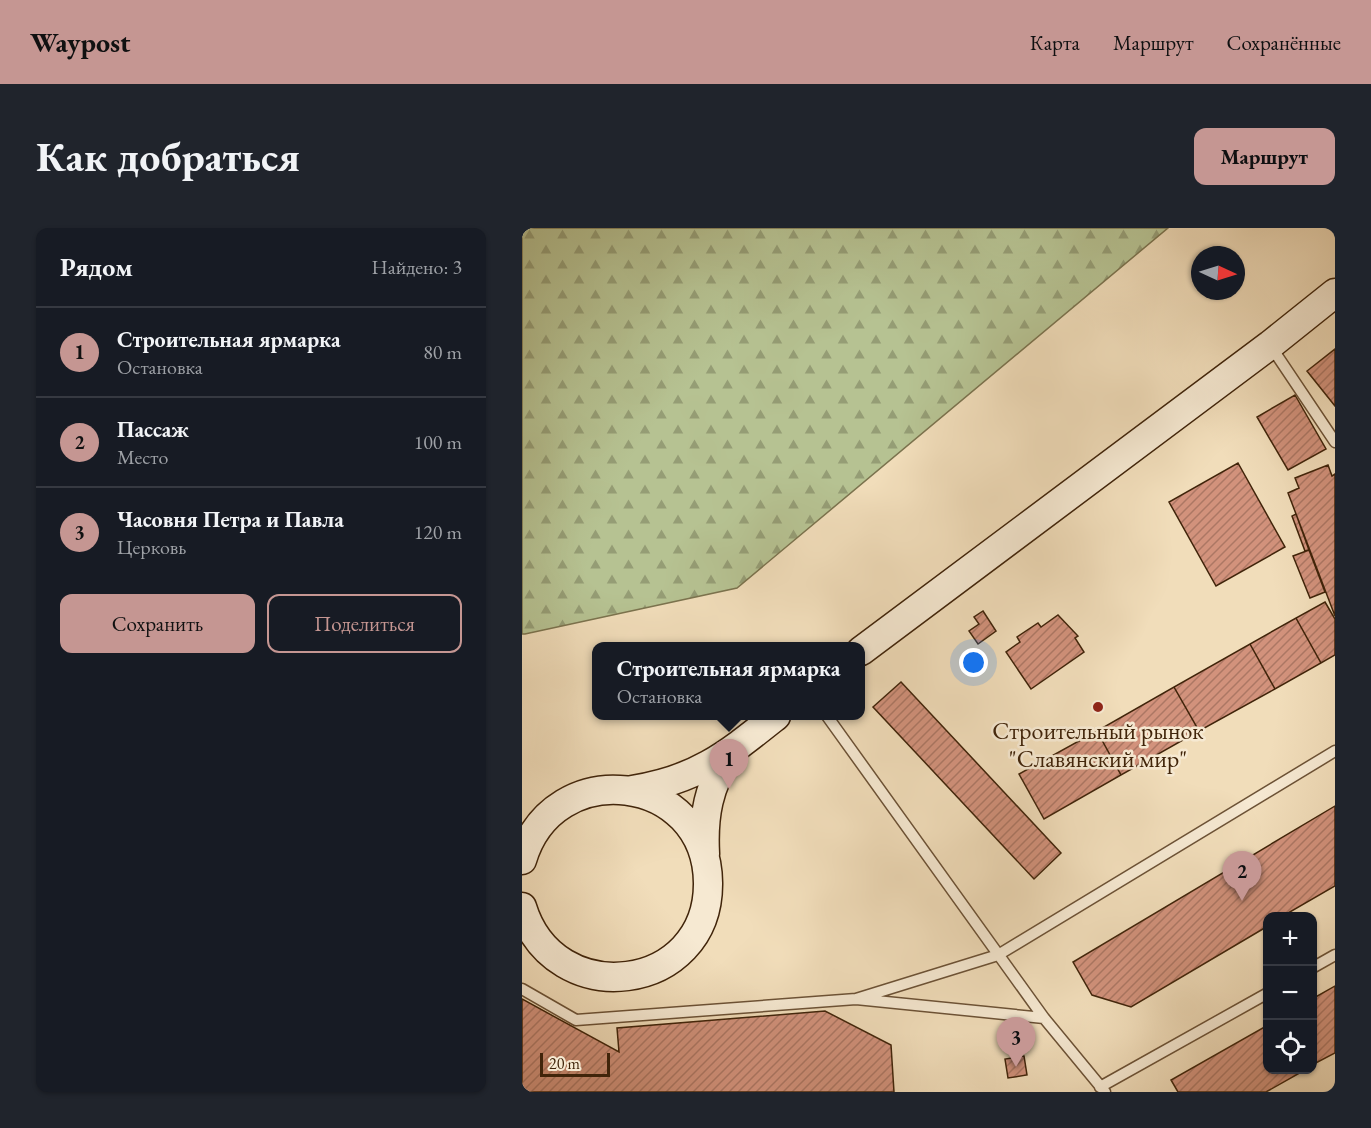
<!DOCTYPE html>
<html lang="ru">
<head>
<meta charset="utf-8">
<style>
  :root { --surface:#171b24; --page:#20242c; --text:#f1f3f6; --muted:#9ea1a6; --line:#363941; --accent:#c59692 }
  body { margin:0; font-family:"EB Garamond",serif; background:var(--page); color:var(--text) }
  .controls { position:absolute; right:18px; bottom:18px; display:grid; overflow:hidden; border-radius:12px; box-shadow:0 2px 4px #0004 }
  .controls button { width:54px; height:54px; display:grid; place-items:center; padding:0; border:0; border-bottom:2px solid var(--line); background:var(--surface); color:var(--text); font:30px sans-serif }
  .compass { position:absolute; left:669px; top:18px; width:54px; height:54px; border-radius:50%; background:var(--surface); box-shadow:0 2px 4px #0004; rotate:94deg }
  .scale { position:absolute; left:18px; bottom:15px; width:70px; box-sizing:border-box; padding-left:6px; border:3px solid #40240a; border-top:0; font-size:16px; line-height:21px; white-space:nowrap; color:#40240a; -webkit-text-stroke:4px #f6e9d2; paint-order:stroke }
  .you { position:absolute; left:452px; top:435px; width:21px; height:21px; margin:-15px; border:4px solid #fff; border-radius:50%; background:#1a73e8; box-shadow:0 0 0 9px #1a73e833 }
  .badge { display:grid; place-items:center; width:39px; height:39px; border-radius:50%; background:var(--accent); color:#111; font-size:20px; font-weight:700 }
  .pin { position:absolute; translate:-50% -50px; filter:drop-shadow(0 2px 3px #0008) }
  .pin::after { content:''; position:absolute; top:32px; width:21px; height:18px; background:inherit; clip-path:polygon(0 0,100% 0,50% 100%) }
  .popup { position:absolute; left:70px; top:414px; width:273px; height:78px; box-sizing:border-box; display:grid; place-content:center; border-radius:12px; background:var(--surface); filter:drop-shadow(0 2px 4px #0005); font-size:20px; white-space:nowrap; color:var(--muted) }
  .popup b { font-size:22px; color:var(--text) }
  .popup::after { content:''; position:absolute; left:50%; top:100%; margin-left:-12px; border:12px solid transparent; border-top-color:var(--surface) }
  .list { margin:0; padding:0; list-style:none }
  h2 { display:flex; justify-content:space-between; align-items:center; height:78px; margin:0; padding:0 24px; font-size:26px }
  h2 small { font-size:20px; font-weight:400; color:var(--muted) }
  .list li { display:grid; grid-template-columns:39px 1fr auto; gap:18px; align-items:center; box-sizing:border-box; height:90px; padding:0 24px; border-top:2px solid var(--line) }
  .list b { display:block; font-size:22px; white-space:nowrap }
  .list p { margin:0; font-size:20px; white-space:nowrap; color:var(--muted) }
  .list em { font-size:20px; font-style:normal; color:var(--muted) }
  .actions { display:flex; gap:12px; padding:18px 24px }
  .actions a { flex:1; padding:14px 0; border:2px solid var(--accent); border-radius:12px; text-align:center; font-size:21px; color:var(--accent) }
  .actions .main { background:var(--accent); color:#111 }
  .icon { flex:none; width:33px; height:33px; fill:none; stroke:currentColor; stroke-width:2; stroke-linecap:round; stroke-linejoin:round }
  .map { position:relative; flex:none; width:813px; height:864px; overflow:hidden; border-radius:12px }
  header { display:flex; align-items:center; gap:36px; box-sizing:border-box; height:84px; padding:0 30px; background:var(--accent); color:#111 }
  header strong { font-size:28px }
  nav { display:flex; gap:33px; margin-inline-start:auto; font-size:21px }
  .intro { display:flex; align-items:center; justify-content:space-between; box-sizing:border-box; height:144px; padding:0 36px }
  h1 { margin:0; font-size:42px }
  .button { padding:15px 27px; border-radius:12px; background:var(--accent); color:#111; font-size:21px; font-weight:700 }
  main { display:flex; gap:36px; padding:0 36px }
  aside { flex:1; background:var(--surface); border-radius:12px; box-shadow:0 2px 4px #0004 }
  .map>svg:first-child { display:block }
  .forest { fill:url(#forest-firs); stroke:#7b734e; stroke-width:1.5 }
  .building { fill:url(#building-hatch); stroke:#40240a; stroke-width:1.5 }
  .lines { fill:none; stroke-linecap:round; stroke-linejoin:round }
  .lane-casing { stroke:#6c5236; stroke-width:13 }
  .secondary-casing { stroke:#40240a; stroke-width:31 }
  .lane { stroke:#f6e9d2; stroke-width:10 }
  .secondary { stroke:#f6e9d2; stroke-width:28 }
  .poi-dot { fill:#8f2418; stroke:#f6e9d2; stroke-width:2 }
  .labels { text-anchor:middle; stroke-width:5; stroke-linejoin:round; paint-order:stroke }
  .poi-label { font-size:24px; fill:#40240a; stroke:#f6e9d2 }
</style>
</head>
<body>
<header>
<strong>Waypost</strong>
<nav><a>Карта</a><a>Маршрут</a><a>Сохранённые</a></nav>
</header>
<div class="intro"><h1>Как добраться</h1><a class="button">Маршрут</a></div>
<main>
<aside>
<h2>Рядом<small>Найдено: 3</small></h2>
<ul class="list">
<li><span class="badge">1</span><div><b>Строительная ярмарка</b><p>Остановка</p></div><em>80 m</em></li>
<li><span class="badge">2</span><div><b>Пассаж</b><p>Место</p></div><em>100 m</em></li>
<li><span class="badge">3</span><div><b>Часовня Петра и Павла</b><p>Церковь</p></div><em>120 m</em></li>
</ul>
<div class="actions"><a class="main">Сохранить</a><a>Поделиться</a></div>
</aside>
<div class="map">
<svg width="813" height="864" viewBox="0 0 813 864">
  <defs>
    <pattern id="forest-firs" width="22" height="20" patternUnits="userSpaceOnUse" patternTransform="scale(1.5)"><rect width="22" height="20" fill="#b6c292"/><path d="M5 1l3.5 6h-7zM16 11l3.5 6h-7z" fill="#959d75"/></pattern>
    <pattern id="building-hatch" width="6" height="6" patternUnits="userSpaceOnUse" patternTransform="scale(1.5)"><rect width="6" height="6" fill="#d2927c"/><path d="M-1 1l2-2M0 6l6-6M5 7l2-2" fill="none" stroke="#ac7764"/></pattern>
  </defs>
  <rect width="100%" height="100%" fill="#f1ddba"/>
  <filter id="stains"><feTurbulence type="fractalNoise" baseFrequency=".00333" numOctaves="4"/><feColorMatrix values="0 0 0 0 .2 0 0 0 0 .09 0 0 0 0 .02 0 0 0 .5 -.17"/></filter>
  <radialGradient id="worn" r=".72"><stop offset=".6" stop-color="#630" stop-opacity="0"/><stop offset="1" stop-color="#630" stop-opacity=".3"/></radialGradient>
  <path class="forest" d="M0,0h646l-431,360 -212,46h-3z"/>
  <path class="building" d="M813,121v57l-28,-35z
    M773,167l31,54 -38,21 -31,-53z
    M716,235l47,84 -69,39 -47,-84z
    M806,237l4,11 3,-2v142l-47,-123 11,-5 -4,-10z
    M774,286l13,36 -4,1 -13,-35z
    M787,322l16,42 -15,6 -17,-42z
    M803,374l10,17v36l-14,8 -25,-45z
    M461,383l13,20 -18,13 -9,-13 10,-7 -5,-7z
    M536,387l20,21 -3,2 9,14 -53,37 -25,-37 14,-10 -3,-5 21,-14 3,4z
    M774,390l25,45 -46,26 -25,-45z
    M728,416l25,45 -76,42 -25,-44z
    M379,454l160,171 -27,26 -161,-172z
    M652,459l25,44 -78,44 -24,-44z
    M575,503l24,44 -77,44 -25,-45z
    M813,578v80l-52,30h-15v10l-137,81 -39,-12 -19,-33z
    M813,758v67l-23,12v-66z
    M0,771l97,53 -2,-24 208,-17 66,34 3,47h-372z
    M746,797v45h37l-39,22h-88l-7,-12z
    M502,828l3,19 -19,3 -3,-19z"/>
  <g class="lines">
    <defs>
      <path id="lane" d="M748,117l65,97
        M305,488l217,302 61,74
        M790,740l23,-13
        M0,761l54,31 280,-21 188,19
        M334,771l142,-44 337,-204
        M578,859l168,-94"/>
      <path id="secondary" d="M339,423l409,-306 65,-52
        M110,562c65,-10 95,-35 144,-74
        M183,626c-2,-38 3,-68 25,-100
        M0,632c31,-106 185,-87 186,23 1,110 -154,130 -186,24"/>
    </defs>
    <use href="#lane" class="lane-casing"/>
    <use href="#secondary" class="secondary-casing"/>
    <use href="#lane" class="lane"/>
    <use href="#secondary" class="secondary"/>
  </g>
  <circle class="poi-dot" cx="576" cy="479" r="6"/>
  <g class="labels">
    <g class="poi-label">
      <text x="576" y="511">Строительный рынок<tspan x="576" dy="28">"Славянский мир"</tspan></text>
    </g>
  </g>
  <rect width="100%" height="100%" filter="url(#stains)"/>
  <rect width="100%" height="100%" fill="url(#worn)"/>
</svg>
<div class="controls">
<button>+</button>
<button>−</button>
<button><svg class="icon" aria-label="locate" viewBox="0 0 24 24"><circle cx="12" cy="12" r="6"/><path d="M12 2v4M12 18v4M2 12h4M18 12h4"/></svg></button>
</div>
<svg class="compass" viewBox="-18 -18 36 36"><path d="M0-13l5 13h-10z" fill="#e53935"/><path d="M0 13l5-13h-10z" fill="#9ea1a6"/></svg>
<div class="scale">20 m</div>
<div class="you"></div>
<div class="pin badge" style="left:207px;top:561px">1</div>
<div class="popup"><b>Строительная ярмарка</b>Остановка</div>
<div class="pin badge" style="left:720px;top:673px">2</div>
<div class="pin badge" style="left:494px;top:839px">3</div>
</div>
</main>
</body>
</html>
